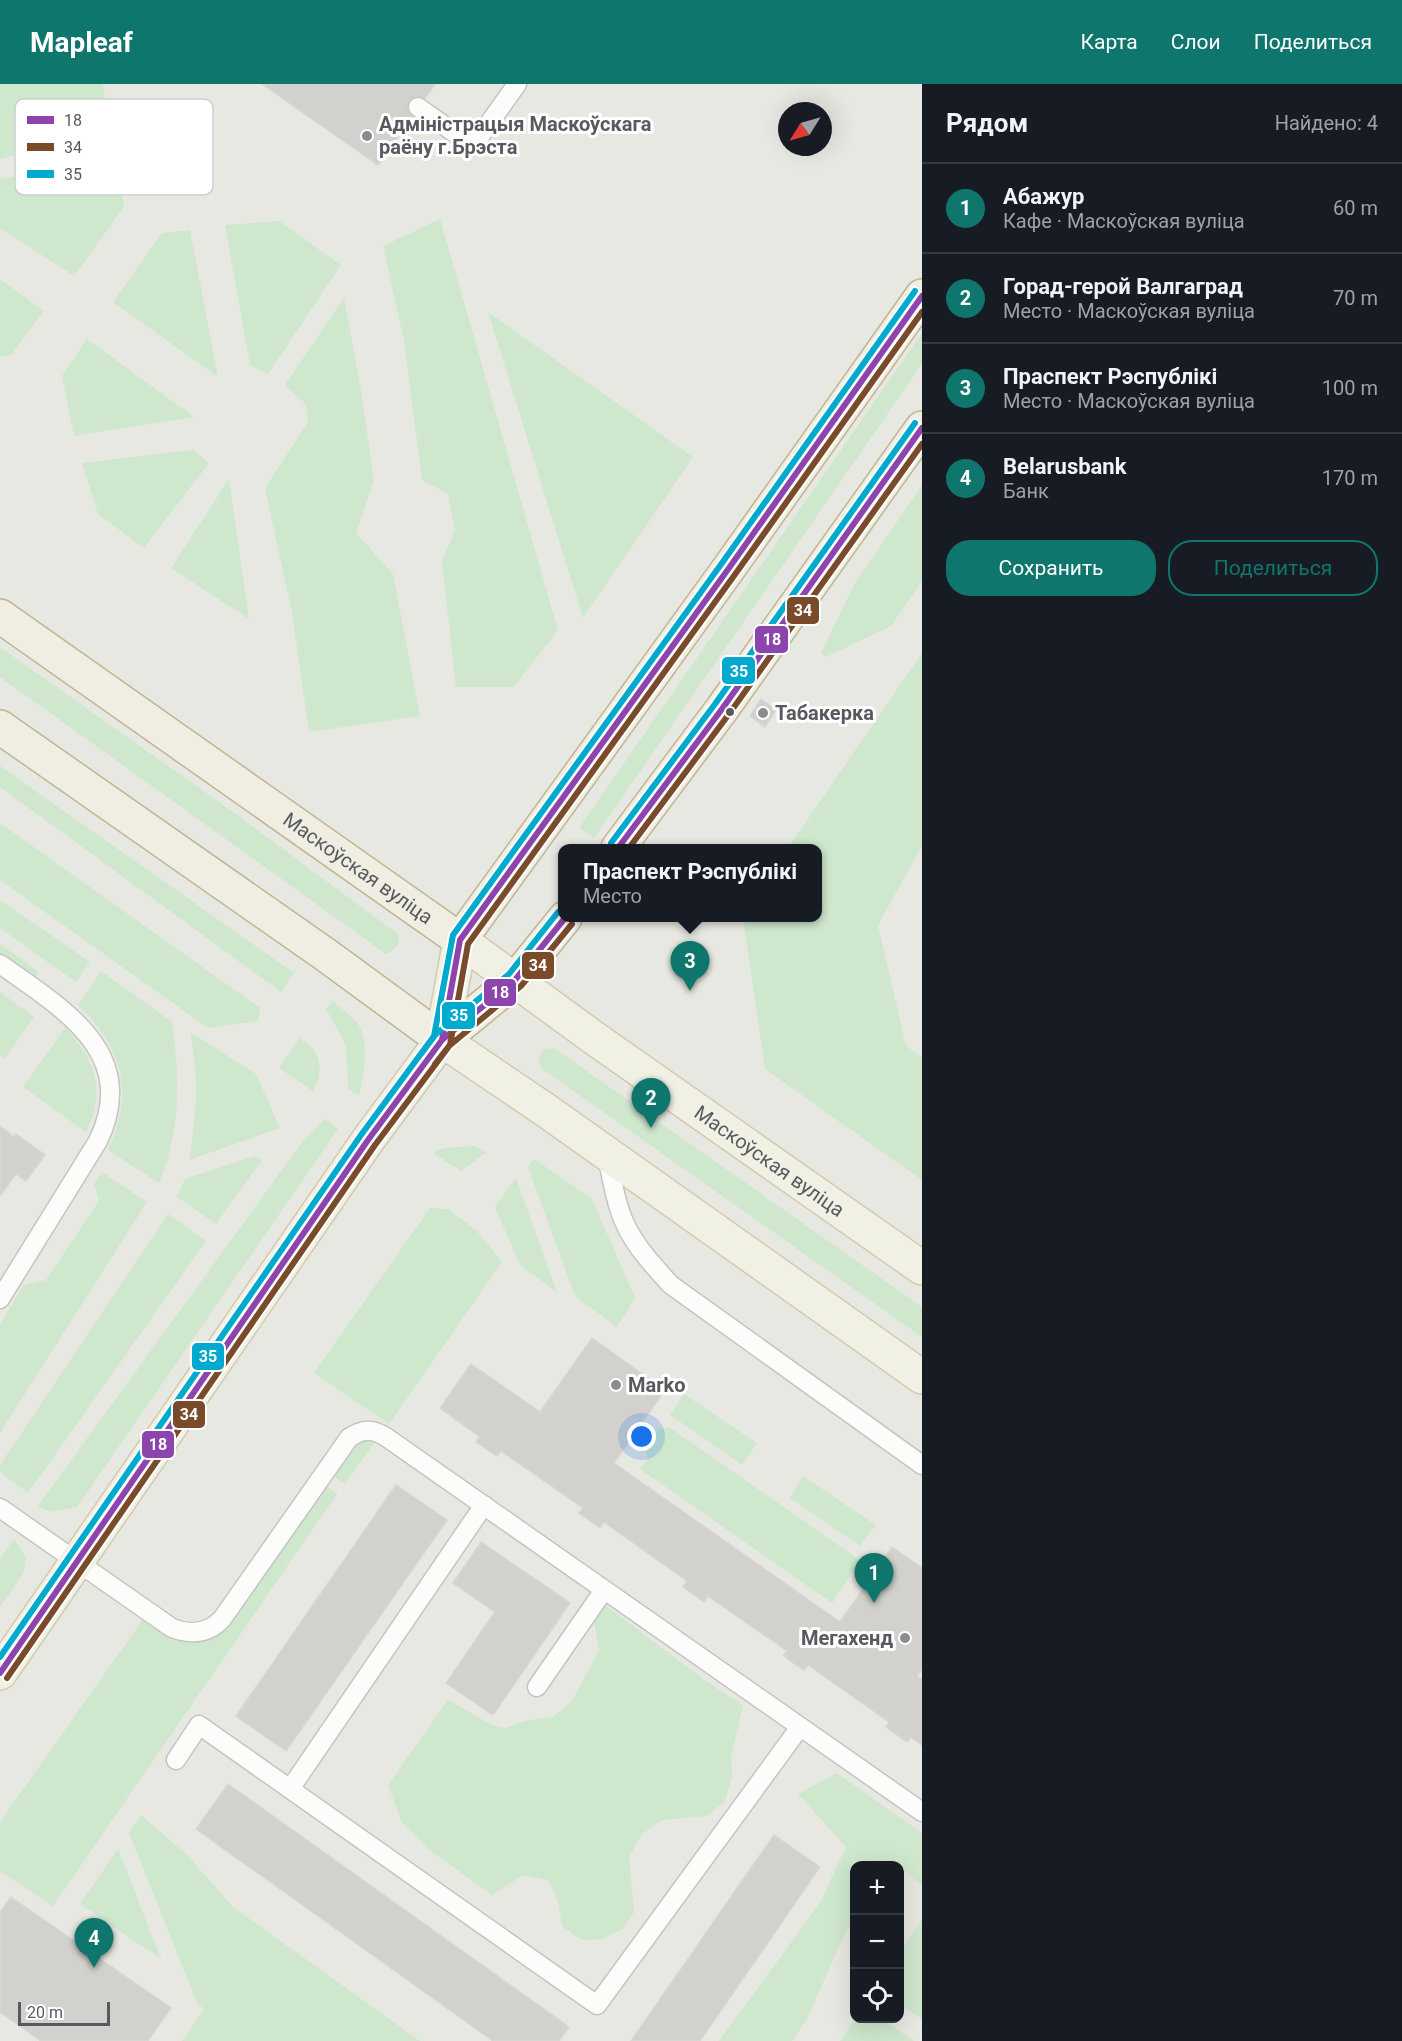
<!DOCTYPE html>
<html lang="ru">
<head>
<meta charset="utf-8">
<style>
  :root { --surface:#171b24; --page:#20242c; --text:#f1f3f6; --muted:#9ea1a6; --line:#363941; --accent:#0f766e }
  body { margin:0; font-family:Roboto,sans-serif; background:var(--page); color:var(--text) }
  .controls { position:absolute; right:18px; bottom:18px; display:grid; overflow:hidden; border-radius:12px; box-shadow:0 6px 24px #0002 }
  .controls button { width:54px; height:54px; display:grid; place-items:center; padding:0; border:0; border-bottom:2px solid var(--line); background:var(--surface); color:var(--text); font:30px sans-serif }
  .compass { position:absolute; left:778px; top:18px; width:54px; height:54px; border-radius:50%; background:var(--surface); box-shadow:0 6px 24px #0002; rotate:233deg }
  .scale { position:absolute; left:18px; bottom:15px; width:92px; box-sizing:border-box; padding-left:6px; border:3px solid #575b60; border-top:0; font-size:16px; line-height:21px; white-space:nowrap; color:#575b60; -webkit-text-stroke:4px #fff; paint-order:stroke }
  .you { position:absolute; left:642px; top:1353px; width:21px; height:21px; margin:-15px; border:4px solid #fff; border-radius:50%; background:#1a73e8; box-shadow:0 0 0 9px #1a73e833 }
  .badge { display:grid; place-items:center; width:39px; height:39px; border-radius:50%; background:var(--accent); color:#fff; font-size:20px; font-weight:700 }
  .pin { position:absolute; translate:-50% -50px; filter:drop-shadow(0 2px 3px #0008) }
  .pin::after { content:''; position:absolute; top:32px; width:21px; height:18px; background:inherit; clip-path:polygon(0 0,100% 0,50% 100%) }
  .popup { position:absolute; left:558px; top:760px; width:264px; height:78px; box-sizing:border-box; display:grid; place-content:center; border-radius:12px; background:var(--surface); filter:drop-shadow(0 2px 4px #0005); font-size:20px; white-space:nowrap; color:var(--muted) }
  .popup b { font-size:22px; color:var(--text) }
  .popup::after { content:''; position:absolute; left:50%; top:100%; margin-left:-12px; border:12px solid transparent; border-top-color:var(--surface) }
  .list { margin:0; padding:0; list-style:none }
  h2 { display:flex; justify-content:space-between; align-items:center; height:78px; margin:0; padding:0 24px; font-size:26px }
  h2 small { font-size:20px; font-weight:400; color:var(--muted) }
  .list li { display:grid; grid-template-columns:39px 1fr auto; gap:18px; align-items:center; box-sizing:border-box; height:90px; padding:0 24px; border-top:2px solid var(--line) }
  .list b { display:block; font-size:22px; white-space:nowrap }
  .list p { margin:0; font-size:20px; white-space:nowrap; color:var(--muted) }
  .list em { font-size:20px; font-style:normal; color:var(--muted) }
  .actions { display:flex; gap:12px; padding:18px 24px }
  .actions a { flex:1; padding:14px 0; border:2px solid var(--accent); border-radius:24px; text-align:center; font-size:21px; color:var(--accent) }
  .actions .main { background:var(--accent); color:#fff }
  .icon { flex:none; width:33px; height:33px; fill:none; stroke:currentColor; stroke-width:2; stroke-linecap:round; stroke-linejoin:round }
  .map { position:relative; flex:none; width:922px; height:1957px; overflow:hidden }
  header { display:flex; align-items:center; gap:36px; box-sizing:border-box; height:84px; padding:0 30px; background:var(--accent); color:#fff }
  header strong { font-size:28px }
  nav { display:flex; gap:33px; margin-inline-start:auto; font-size:21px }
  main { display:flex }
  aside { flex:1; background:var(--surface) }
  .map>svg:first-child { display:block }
  .green { fill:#cee7cd }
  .building { fill:#d2d1cd; stroke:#d8d6d1; stroke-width:1.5 }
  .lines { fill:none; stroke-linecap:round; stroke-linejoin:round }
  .service-casing { stroke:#c4c4c3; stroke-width:21 }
  .primary-casing { stroke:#d2cbae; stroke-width:36 }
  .trunk-casing { stroke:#bfb590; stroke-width:36 }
  .service { stroke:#fcfcfb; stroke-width:18 }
  .primary { stroke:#f1f0e5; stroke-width:33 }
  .trunk { stroke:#f0eee2; stroke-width:33 }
  .bus-1-casing { stroke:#fff; stroke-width:10 }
  .bus-2-casing { stroke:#fff; stroke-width:10 }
  .bus-3-casing { stroke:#fff; stroke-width:10 }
  .bus-1 { stroke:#8e44ad; stroke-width:6 }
  .bus-2 { stroke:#7a4b2a; stroke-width:6 }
  .bus-3 { stroke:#00a9ce; stroke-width:6 }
  .poi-dot { fill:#8a8c8e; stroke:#fff; stroke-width:2 }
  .bus-dot { fill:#575b60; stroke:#fff; stroke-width:2 }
  .labels { text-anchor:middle; stroke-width:6; stroke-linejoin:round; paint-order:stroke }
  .poi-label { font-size:20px; font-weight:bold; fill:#575b60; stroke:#fff; text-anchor:start }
  .street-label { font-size:20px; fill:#575b60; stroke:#fff }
  .key { fill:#fff; stroke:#cdcecf; stroke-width:1.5 }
  .key-label { font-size:16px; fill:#575b60 }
  .line-badge { stroke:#fff; stroke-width:2 }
  .badge-label { font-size:16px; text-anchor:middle; font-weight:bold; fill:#fff }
</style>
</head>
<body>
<header>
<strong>Mapleaf</strong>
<nav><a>Карта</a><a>Слои</a><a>Поделиться</a></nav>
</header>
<main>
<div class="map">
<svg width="922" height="1957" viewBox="0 0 922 1957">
  <rect width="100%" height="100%" fill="#e8e8e2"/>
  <path class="green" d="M0,0h103l7,49 -110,26z
    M117,72l7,51 -50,69 -74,-48v-49z
    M440,135l118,411 -44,57h-58l-14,-125 13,-32 -7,-36 -26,-14 -18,-139 -21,-95z
    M279,137l62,44 -73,109 -18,-9 -25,-140z
    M190,146l28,147 -105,-75 49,-69z
    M0,195l44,32 -33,44 -11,2z
    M344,214l16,86 14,96 -18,53 37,41 27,142 -111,16 -17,-119 -27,-125 43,-66 -2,-18 -21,-19z
    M488,228l205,145 -110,161z
    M922,249v31l-328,474 -15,-10z
    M87,255l107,78 -120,19 -12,-60z
    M193,366l16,13 -65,85 -46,-34 -16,-51z
    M229,395l20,140 -78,-51z
    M922,401v96l-31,45 -65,31 -5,-4 34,-70z
    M0,563l229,162 170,126c1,10 -4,14 -13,19l-386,-277z
    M922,569v193l-44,79 28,121 16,11v123l-157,-111 -22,-151h75v-70h-30z
    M0,682l294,207 -13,19 -281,-205z
    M0,739l260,185 -2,13 -50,7 -208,-148z
    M0,816l90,62 -14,20 -76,-54z
    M0,860l39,28 -6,8 -33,-24z
    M101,887l71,51c8,55 9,109 -13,161l-51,-33c27,-58 15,-101 -30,-145z
    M0,908l34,25 -29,41 -5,-3z
    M333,917c7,7 19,15 25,23 12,19 6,51 1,71l-11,-6 -2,-44 -20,-36z
    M65,944c31,32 41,63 21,104l-63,-45z
    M190,948l66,42 24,54 -91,32c8,-48 10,-80 1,-128z
    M299,954c5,4 12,8 15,12 9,12 6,30 -1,41l-34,-23z
    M554,964l368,259v30l-381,-269 -3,-9 6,-10z
    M325,1035l13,10 -261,378 -27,5 -12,-6 265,-365z
    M474,1062l13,6 -26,19 -28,-18 12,-5z
    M255,1072l7,4 -46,64 -39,-27 8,-18z
    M534,1075l58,40 43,99 -18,29 -42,-31 -47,-129z
    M102,1088l45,30 -147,231v-109l24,-39 22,-5 53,-79 -5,-17z
    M516,1094l41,114 -37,-27 -25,-58z
    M430,1124l18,1 29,22 25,31 -113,162 -75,-51z
    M168,1130l38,27 -178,252 -28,-21v-7z
    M684,1310l73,49 -15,22 -72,-50z
    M669,1343l191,133 -28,43 -192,-134 8,-11 -3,-10 13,-18z
    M353,1355h24l-32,45 -16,-11z
    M803,1392l73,49 -16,21 -70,-48z
    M322,1399l15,11 -284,412 -53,-35v-49l144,-204 50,22z
    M14,1455l12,19 -3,16 -23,33v-49z
    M605,1521l102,77 36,23 -12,51 1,21 -7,24 -18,15 -45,4 -20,14 -13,23 5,55 -11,17 -21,10 -21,1 -19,-14 -4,-24 -10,-22 -25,-5 -31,20 -64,-46 -26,-26 -14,-38 60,-85 44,25 14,3 23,-8 24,-3 19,-16 27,-51 -5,-28z
    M837,1689l85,60v53l-27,-24 -3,3 -38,1v54l-10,15 -37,84 -15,22h-73l101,-138 26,-56 -48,-53z
    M141,1731l46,40 46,52 187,134h-238l22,-32 -7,-6 -68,-170z
    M118,1765l43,110 -81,-55z
    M922,1835v100l-22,-15v-52z
    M856,1934l26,1 32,22h-74z"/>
  <path class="building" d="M262,0h173l-57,81z
    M761,615l15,11 -11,17 -15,-11z
    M0,1042l14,11 2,-3 29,21 -19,26 -10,-7 -16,22z
    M592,1254l73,52 -51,73 226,159 52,-75 30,21v101l-5,7 5,3v66l-11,-8 -4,5 -21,-15 3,-5 -81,-57 -4,5 -11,-7 -10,-8 4,-4 -79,-55 -4,6 -21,-15 4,-6 -83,-59 -4,6 -21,-15 4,-5 -82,-57 -4,5 -21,-14 4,-5 -40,-29 31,-44 69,48z
    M396,1401l51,35 -161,231 -50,-35z
    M481,1458l89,61 -77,112 -47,-32 49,-71 -42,-29z
    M228,1700l341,243 -10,14h-66l-297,-212z
    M774,1751l46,32 -120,174h-69z
    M11,1813l160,111 -23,33h-107l-41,-29v-100z"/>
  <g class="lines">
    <defs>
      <path id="service" d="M418,23l55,39 44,-62
        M0,880c61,44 141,88 98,177l-98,158
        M607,1072c4,18 7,38 13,55 9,29 31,52 51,74l251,180
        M0,1424l172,120c19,7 36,6 50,-9l127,-181c13,-9 23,-10 37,-1l536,375
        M537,1603l67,-97
        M176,1676l23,-35 398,280 203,-278
        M290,1705l194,-284"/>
      <g id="primary">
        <path d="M442,956l102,69 378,268"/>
        <path id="s1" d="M0,1589l368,-533 74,-100 18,-100 134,98 328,230"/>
      </g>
      <g id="trunk">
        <path id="s2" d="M0,532l460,324 269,-372 193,-272"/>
        <path d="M0,643l326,228 116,85 73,-60 50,-62"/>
        <path d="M618,764l104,-139 200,-281"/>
      </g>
    </defs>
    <use href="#service" class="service-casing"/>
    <use href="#primary" class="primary-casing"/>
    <use href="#trunk" class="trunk-casing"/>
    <use href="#service" class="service"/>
    <use href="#primary" class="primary"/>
    <use href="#trunk" class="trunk"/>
    <defs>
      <path id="bus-1" d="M618,764l104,-139 200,-281
        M428,975l14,-19 73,-60 50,-62
        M0,1589l368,-533 74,-100 18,-100 269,-372 193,-272"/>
      <path id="bus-2" d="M629,764l100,-134 193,-270
        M435,980l14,-18 72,-60 51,-62
        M7,1594l368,-533 75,-100 18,-101 268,-371 186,-261"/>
      <path id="bus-3" d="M611,759l104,-139 200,-281
        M421,970l15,-20 73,-60 49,-62
        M0,1573l361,-522 73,-99 19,-101 269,-372 193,-272"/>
    </defs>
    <use href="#bus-1" class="bus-1-casing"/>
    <use href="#bus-2" class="bus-2-casing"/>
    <use href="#bus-3" class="bus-3-casing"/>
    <use href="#bus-1" class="bus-1"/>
    <use href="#bus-2" class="bus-2"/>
    <use href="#bus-3" class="bus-3"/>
  </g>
  <g class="poi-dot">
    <circle cx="367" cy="52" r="6"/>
    <circle cx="763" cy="629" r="6"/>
    <circle cx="616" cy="1301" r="6"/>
    <circle cx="905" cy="1554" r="6"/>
  </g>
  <circle class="bus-dot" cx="730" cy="628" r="5"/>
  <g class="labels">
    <g class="poi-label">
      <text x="379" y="47">Адміністрацыя Маскоўскага<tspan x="379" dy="23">раёну г.Брэста</tspan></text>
      <text x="775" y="636">Табакерка</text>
      <text x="628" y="1308">Marko</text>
      <text x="893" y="1561" text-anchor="end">Мегахенд</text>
    </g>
    <g class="street-label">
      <text dy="7" stroke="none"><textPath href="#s2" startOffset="438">Маскоўская вуліца</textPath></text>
      <text dy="7" stroke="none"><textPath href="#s1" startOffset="1254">Маскоўская вуліца</textPath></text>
    </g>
  </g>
  <rect x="15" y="15" width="198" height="96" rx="9" class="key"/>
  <rect x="27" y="32" width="27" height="8" fill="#8e44ad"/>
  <rect x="27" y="59" width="27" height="8" fill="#7a4b2a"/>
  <rect x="27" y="86" width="27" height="8" fill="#00a9ce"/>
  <g class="key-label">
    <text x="64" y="42">18</text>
    <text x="64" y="69">34</text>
    <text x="64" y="96">35</text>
  </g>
  <g class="line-badge">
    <rect x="786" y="512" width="34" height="29" rx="6" fill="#7a4b2a"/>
    <rect x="754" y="541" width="35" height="29" rx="6" fill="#8e44ad"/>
    <rect x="721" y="572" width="35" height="29" rx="6" fill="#00a9ce"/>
    <rect x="521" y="867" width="34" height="29" rx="6" fill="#7a4b2a"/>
    <rect x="483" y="894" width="34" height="29" rx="6" fill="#8e44ad"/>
    <rect x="441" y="917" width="35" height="29" rx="6" fill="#00a9ce"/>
    <rect x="191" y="1258" width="34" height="29" rx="6" fill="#00a9ce"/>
    <rect x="172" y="1316" width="34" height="29" rx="6" fill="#7a4b2a"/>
    <rect x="141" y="1346" width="34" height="29" rx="6" fill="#8e44ad"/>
  </g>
  <g class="badge-label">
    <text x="803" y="532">34</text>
    <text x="772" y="561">18</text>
    <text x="739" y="593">35</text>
    <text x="538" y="887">34</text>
    <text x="500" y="914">18</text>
    <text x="459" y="937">35</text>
    <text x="208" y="1278">35</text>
    <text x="189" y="1336">34</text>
    <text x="158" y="1366">18</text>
  </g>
</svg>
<div class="controls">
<button>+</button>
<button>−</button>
<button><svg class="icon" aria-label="locate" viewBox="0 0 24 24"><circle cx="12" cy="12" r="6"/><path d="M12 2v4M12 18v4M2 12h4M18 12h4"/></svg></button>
</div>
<svg class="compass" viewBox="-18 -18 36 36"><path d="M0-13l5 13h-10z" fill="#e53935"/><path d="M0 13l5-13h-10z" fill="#9ea1a6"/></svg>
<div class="scale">20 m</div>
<div class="you"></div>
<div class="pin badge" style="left:874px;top:1519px">1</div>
<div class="pin badge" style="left:651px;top:1044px">2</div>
<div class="pin badge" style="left:690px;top:907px">3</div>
<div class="popup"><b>Праспект Рэспублікі</b>Место</div>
<div class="pin badge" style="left:94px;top:1884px">4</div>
</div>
<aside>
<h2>Рядом<small>Найдено: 4</small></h2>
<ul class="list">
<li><span class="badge">1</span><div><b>Абажур</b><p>Кафе · Маскоўская вуліца</p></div><em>60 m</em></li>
<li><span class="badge">2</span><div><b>Горад-герой Валгаград</b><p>Место · Маскоўская вуліца</p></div><em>70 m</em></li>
<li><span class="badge">3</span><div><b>Праспект Рэспублікі</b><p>Место · Маскоўская вуліца</p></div><em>100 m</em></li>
<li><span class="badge">4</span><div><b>Belarusbank</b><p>Банк</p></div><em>170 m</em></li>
</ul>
<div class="actions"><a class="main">Сохранить</a><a>Поделиться</a></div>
</aside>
</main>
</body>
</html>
